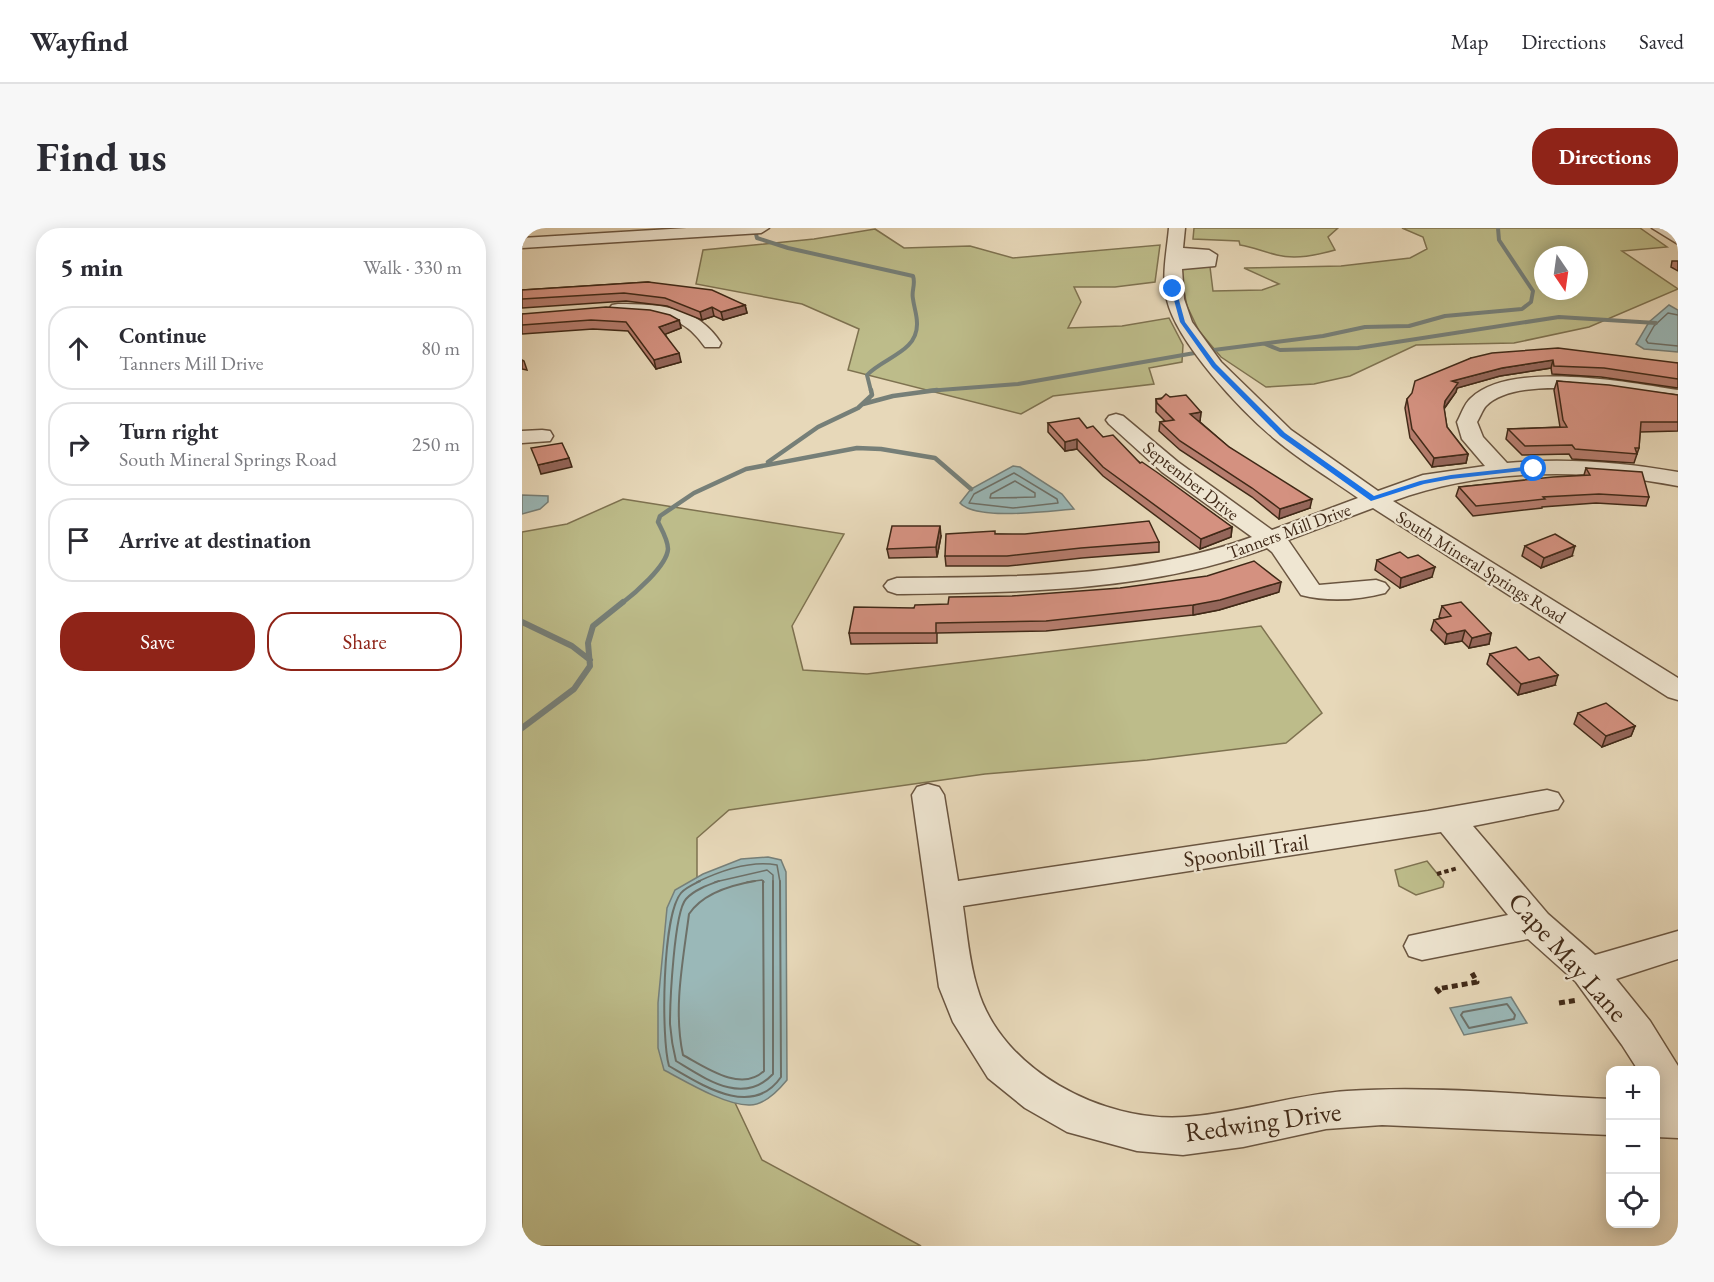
<!DOCTYPE html>
<html lang="en">
<head>
<meta charset="utf-8">
<style>
  :root { --surface:#fff; --page:#f7f7f7; --text:#2b2b33; --muted:#7c7c81; --line:#e1e1e2; --accent:#8f2418 }
  body { margin:0; font-family:"EB Garamond",serif; background:var(--page); color:var(--text) }
  .controls { position:absolute; right:18px; bottom:18px; display:grid; overflow:hidden; border-radius:12px; box-shadow:0 3px 15px #0003 }
  .controls button { width:54px; height:54px; display:grid; place-items:center; padding:0; border:0; border-bottom:2px solid var(--line); background:var(--surface); color:var(--text); font:30px sans-serif }
  .compass { position:absolute; left:1012px; top:18px; width:54px; height:54px; border-radius:50%; background:var(--surface); box-shadow:0 3px 15px #0003; rotate:167deg }
  .stop { position:absolute; width:18px; height:18px; margin:-14px; border:4px solid #1a73e8; border-radius:50%; background:#fff }
  .stop.end { background:#1a73e8; border-color:#fff; box-shadow:0 2px 6px #0008 }
  .list { margin:0; padding:0; list-style:none }
  h2 { display:flex; justify-content:space-between; align-items:center; height:78px; margin:0; padding:0 24px; font-size:26px }
  h2 small { font-size:20px; font-weight:400; color:var(--muted) }
  .list li { display:grid; grid-template-columns:39px 1fr auto; gap:18px; align-items:center; box-sizing:border-box; height:84px; margin:0 12px 12px; padding:0 12px; border:2px solid var(--line); border-radius:24px }
  .list b { display:block; font-size:22px; white-space:nowrap }
  .list p { margin:0; font-size:20px; white-space:nowrap; color:var(--muted) }
  .list em { font-size:20px; font-style:normal; color:var(--muted) }
  .actions { display:flex; gap:12px; padding:18px 24px }
  .actions a { flex:1; padding:14px 0; border:2px solid var(--accent); border-radius:24px; text-align:center; font-size:21px; color:var(--accent) }
  .actions .main { background:var(--accent); color:#fff }
  .icon { flex:none; width:33px; height:33px; fill:none; stroke:currentColor; stroke-width:2; stroke-linecap:round; stroke-linejoin:round }
  .map { position:relative; flex:none; width:1156px; height:1018px; overflow:hidden; border-radius:24px }
  header { display:flex; align-items:center; gap:36px; box-sizing:border-box; height:84px; padding:0 30px; background:var(--surface); border-bottom:2px solid var(--line) }
  header strong { font-size:28px }
  nav { display:flex; gap:33px; margin-inline-start:auto; font-size:21px }
  .intro { display:flex; align-items:center; justify-content:space-between; box-sizing:border-box; height:144px; padding:0 36px }
  h1 { margin:0; font-size:42px }
  .button { padding:15px 27px; border-radius:24px; background:var(--accent); color:#fff; font-size:21px; font-weight:700 }
  main { display:flex; gap:36px; padding:0 36px }
  aside { flex:1; background:var(--surface); border-radius:24px; box-shadow:0 3px 15px #0003 }
  .map>svg:first-child { display:block }
  .green { fill:#bdbc8a; stroke:#7e7250; stroke-width:1.5; fill-rule:evenodd }
  .water { fill:#9ab8b8; stroke:#767f78; stroke-width:1.5 }
  .lines { fill:none; stroke-linecap:round; stroke-linejoin:round }
  .shore-far1 { stroke:#6d7068; stroke-width:1.5 }
  .shore { stroke:#6d7068; stroke-width:2 }
  .stream-far2 { stroke:#767f78; stroke-width:4 }
  .stream-far1 { stroke:#767f78; stroke-width:4.5 }
  .stream { stroke:#767f78; stroke-width:6 }
  .minor-casing { stroke:#6a5540; stroke-width:3 }
  .path-far1 { stroke:#402917; stroke-width:4; stroke-dasharray:4.5 3; stroke-linecap:butt }
  .path { stroke:#402917; stroke-width:5; stroke-dasharray:6 4; stroke-linecap:butt }
  .minor { fill:#efe6d2; fill-rule:evenodd }
  .wall { fill:#b67d6e; stroke:#402917; stroke-width:1.5 }
  .shaded-wall { fill:#94665a; stroke:#402917; stroke-width:1.5 }
  .building { fill:#d49180; stroke:#402917; stroke-width:1.5 }
  .route { fill:#1a73e8 }
  .labels { text-anchor:middle; stroke-width:4.5; stroke-linejoin:round; paint-order:stroke }
  .far-street-label { font-size:18px; fill:#402917; stroke:#efe6d2 }
  .street-label { font-size:22px; fill:#402917; stroke:#efe6d2 }
  .near-street-label { font-size:27px; fill:#402917; stroke:#efe6d2 }
</style>
</head>
<body>
<header>
<strong>Wayfind</strong>
<nav><a>Map</a><a>Directions</a><a>Saved</a></nav>
</header>
<div class="intro"><h1>Find us</h1><a class="button">Directions</a></div>
<main>
<aside>
<h2>5 min<small>Walk · 330 m</small></h2>
<ul class="list">
<li><svg class="icon" aria-label="ahead" viewBox="0 0 24 24"><path d="M12 20V5M6 11l6-6 6 6"/></svg><div><b>Continue</b><p>Tanners Mill Drive</p></div><em>80 m</em></li>
<li><svg class="icon" aria-label="right" viewBox="0 0 24 24"><path d="M7 20v-9h11M14 6l5 5-5 5"/></svg><div><b>Turn right</b><p>South Mineral Springs Road</p></div><em>250 m</em></li>
<li><svg class="icon" aria-label="arrive" viewBox="0 0 24 24"><path d="M6 21V4h12l-3 4 3 4H6"/></svg><div><b>Arrive at destination</b></div></li>
</ul>
<div class="actions"><a class="main">Save</a><a>Share</a></div>
</aside>
<div class="map">
<svg width="1156" height="1018" viewBox="0 0 1156 1018">
  <rect width="100%" height="100%" fill="#e7d8b9"/>
  <filter id="stains"><feTurbulence type="fractalNoise" baseFrequency=".00333" numOctaves="4"/><feColorMatrix values="0 0 0 0 .2 0 0 0 0 .09 0 0 0 0 .02 0 0 0 .5 -.17"/></filter>
  <radialGradient id="worn" r=".72"><stop offset=".6" stop-color="#630" stop-opacity="0"/><stop offset="1" stop-color="#630" stop-opacity=".3"/></radialGradient>
  <path class="green" d="M672,0h144l-10,9 7,13c-18,5 -39,10 -58,5 -13,-3 -24,-8 -37,-10l-1,-4 -46,-2z
    M880,0h238l27,19 -45,4 56,38 -89,38 -75,16 -98,2 -66,31 -36,8 -48,3 -45,-30 -22,-26 -12,-25 -6,-29 1,-11 28,1 3,24 49,-1 17,-6 -35,-16 97,-2 69,-8 17,-9 -4,-12zM1021,27h36v36h-36z
    M353,1l29,19 66,-2 43,12 147,-13 -5,37 -40,5h-41l7,15 -13,26 54,-2 47,-8 14,27 -1,17 -33,6 5,16 -101,12 -32,18 -173,-44 11,-41 -57,-25 -106,-20 7,-34 111,-11z
    M101,271l221,35 -52,92 11,44 64,4 394,-48 61,87 -36,30 -139,17 -162,14 -256,36 -32,28v184l65,138 159,86h-399v-714l45,-8z
    M905,633l17,21 -1,5 -27,8 -17,-9 -4,-16z"/>
  <path class="water" d="M1147,77l9,5v42l-34,-3 -8,-5 13,-22z
    M491,238l7,1 42,27 12,15c-26,2 -97,12 -114,-6l11,-14z
    M0,267l26,1v6l-8,7 -18,5z
    M246,629l13,3 5,12 1,208c-9,11 -22,25 -37,25 -24,1 -65,-24 -86,-35l-6,-22v-45l9,-95 8,-18 28,-16 38,-15z
    M989,769l16,26 -63,12 -14,-27z"/>
  <g class="lines">
    <path class="shore-far1" d="M1156,87l-10,-2 -14,13 -8,14 2,3 30,3
      M492,245l43,26 1,4 -45,5 -44,-5 5,-9z
      M493,253l20,12v4l-45,1 1,-4z
      M175,654c23,-11 54,-22 80,-17l3,17
      M193,654l52,-12 6,5v7
      M225,654l15,-2 2,2"/>
    <path class="shore" d="M178,653c-6,3 -15,7 -19,12 -19,23 -20,145 -12,173 33,19 83,53 112,11l-1,-196
      M197,653c-11,4 -25,9 -33,18 -12,13 -16,104 -16,125 1,13 3,25 6,37 30,18 67,45 97,13v-193
      M233,653c-24,4 -52,12 -66,33 -6,47 -16,95 -6,141 22,12 58,38 81,16l-1,-190
      M985,776l8,11 -1,4 -45,9 -8,-13 2,-3z"/>
    <path class="stream-far2" d="M234,6l1,4 31,10 125,28c3,8 -2,15 0,23 1,8 4,16 4,24 1,29 -33,34 -50,52l4,16
      M743,116l15,6 78,-2 201,-31 97,6
      M405,163l91,-7 188,-33 117,-15 42,-9 44,-1 36,-10 77,-7 9,-7 2,-11 -34,-51 -1,-12"/>
    <path class="stream-far1" d="M341,176l30,-8 44,-6
      M246,234l50,-35 40,-19 14,-13 -1,-5
      M99,376c13,-10 46,-38 47,-55 0,-9 -6,-19 -10,-27l2,-6 34,-23 52,-24 111,-21 24,1 54,9 36,31"/>
    <path class="stream" d="M0,394l50,24 18,14
      M0,500l52,-39 16,-23 -2,-23 5,-17 30,-24"/>
    <defs>
      <path id="minor" d="M165,0h82l-8,5 -239,15v-10z
        M647,0h16l-2,20 26,2 8,5 -2,11 -33,3 2,30 8,23 29,40 70,68 87,61 45,-16 62,-9 -23,-27 -5,-17c4,-7 7,-18 14,-24 39,-38 157,-16 207,-8v12c-43,-7 -159,-30 -192,4 -3,3 -6,11 -9,16l6,15 24,26c57,-5 114,-1 171,9v14c-92,-18 -196,-18 -285,15l285,177v22l-10,-3 -295,-189 -85,32 31,45 57,-5 9,3 4,5 -4,5c-27,7 -57,9 -84,2l-29,-43 -5,-4c-118,44 -246,44 -370,46l-9,-3 -4,-5 4,-5 9,-3c118,-1 242,0 355,-41l-90,-65 -53,-48 -3,-4 3,-4 7,-2 7,2 55,46 94,68 86,-32c-27,-19 -57,-37 -82,-58 -35,-29 -99,-97 -109,-140 -6,-23 0,-49 2,-72z
        M1130,0h19l7,4v12z
        M96,76c42,0 79,2 103,39l-2,4h-14c-29,-42 -53,-24 -93,-34l-3,-4 3,-4z
        M20,202l8,1 3,5 -3,5 -28,2v-12z
        M406,556l11,3 5,8 14,86 470,-70 119,-21 11,3 5,8 -5,8 -85,17 75,88 47,41 83,-24v28l-62,20 34,42 28,45v72l-22,-1v-67h-18l-16,-25 -46,-63 -48,-43 -106,21 -13,-4 -5,-10 5,-10 99,-21 -67,-83 -478,74c4,27 6,55 14,81 23,83 126,136 208,130 55,-4 107,-22 162,-26 87,-6 176,4 263,8v36l-228,-10 -56,4 -83,18 -60,8 -46,-4 -70,-19 -42,-24 -37,-30 -35,-56 -14,-35 -27,-192 5,-8z"/>
    </defs>
    <use href="#minor" class="minor-casing"/>
    <path class="path-far1" d="M915,646l21,-6"/>
    <path class="path" d="M918,765l-3,-4 40,-7 -5,-9
      M1037,775l19,-3"/>
    <use href="#minor" class="minor"/>
  </g>
  <path class="wall" d="M1150,33h6v10l-7,-4z
    M126,54l97,23 2,8 -24,7 -9,-4 -12,4 -35,-14 -41,-5 -104,7v-18z
    M0,86l157,6 2,8 -16,6 16,28 -25,7 -28,-38 -35,-2 -71,5z
    M949,130l207,5v25l-77,-11 -49,-3 -1,-6 -51,8 -43,12 -1,4 -12,17 3,18 21,27 -2,9 -34,4 -22,-29 -5,-30 2,-9z
    M0,132l2,1 3,9 -5,-1z
    M1035,153l121,14v36l-38,1 -1,16 -5,15 -62,-4 -3,-5 -47,1 -16,-16 2,-10 52,-2 -6,-37z
    M648,169l31,15 -1,9h-1l30,26 81,61 -31,11 -27,-22 -72,-47 -21,-19 1,-9 5,-1 -9,-9v-13z
    M526,195l39,5 16,9 129,90 -1,10 -31,12 -97,-73 -26,-27 -12,2 -17,-19z
    M1064,240l63,29 -3,9 -50,-3 -54,4v1l-69,8 -17,-20 3,-9 125,-12z
    M473,306l164,8v10l-77,6 -74,8h-62l-1,-10z
    M419,308l-4,21 -48,1 -2,-9z
    M1003,318l47,10 -31,12 -19,-12z
    M886,330l24,19 -32,11 -25,-18 2,-10z
    M757,364l-60,18 -26,5 -147,16 -109,2v10l-86,1 -2,-11 65,-25z
    M920,378l49,27 -2,11 -20,4 -7,-7 -17,3 -14,-14 3,-10 7,-2 -2,-1z
    M968,426l65,31 -37,10 -31,-31z
    M1056,485l57,13 -4,10 -29,11 -28,-23z"/>
  <path class="shaded-wall" d="M223,77l2,8 -24,7 -2,-8z
    M190,79l2,9 -12,4 -2,-8z
    M157,92l2,8 -20,8 -2,-9z
    M157,125l2,9 -25,7 -2,-9z
    M1031,132l-2,8 -51,8 -43,12 -1,4 -13,18 2,-9 7,-20 50,-13z
    M679,184l-1,9 -10,2v-9z
    M555,211v10l-12,2v-9z
    M946,226l-2,9 -34,4 2,-9z
    M47,230l3,9 -31,7 -3,-9z
    M790,271l-2,9 -31,11 1,-10z
    M418,298l1,10 -4,21 -1,-10z
    M710,299l-1,10 -31,12 1,-10z
    M1053,318l-3,10 -31,12 3,-10z
    M913,339l-3,10 -32,11 1,-10z
    M759,354l-2,10 -60,18 -26,5v-10z
    M943,402l-3,11 -17,3 2,-10z
    M969,405l-2,11 -20,4 3,-10z
    M1036,447l-3,10 -37,10 3,-11z
    M1113,498l-4,10 -29,11 4,-11z"/>
  <path class="building" d="M126,54l64,8 33,15 -24,7 -9,-5 -12,5 -35,-14 -41,-5 -102,6v-9z
    M84,79l44,3 20,5 9,5 -20,7 20,26 -25,7 -28,-38 -35,-2 -69,5v-11z
    M1036,120l120,15v16l-74,-11 -50,-2 -1,-6 -51,8 -50,13 6,2 -13,18 -1,6 3,20 21,27 -34,4 -22,-29 -5,-30 5,-6 3,-12 56,-23 21,-5z
    M1035,153l52,4 69,10v27h-37l-2,26h-4l2,6 -62,-5 -3,-4 -47,1 -17,-17 59,-2 -4,-7z
    M644,166l4,3 16,-2 15,17 -11,2 39,33 83,52 -32,10 -28,-21 -72,-47 -20,-19 14,-2 -17,-17 -1,-4h5z
    M557,190l8,10 6,-2 10,11 10,-2 27,28 2,-1 16,11 74,54 -31,12 -98,-72 -26,-28 -12,3 -17,-19z
    M40,215l7,15 -31,7 -7,-17z
    M1064,240l56,4 7,25 -50,-3 -56,3 2,2 -69,7 -17,-19 94,-10 37,-2z
    M627,293l10,21 -78,6 -74,8h-62l1,-22 49,-3v3h30z
    M370,298h48l-4,21 -49,2z
    M1033,306l20,12 -31,12 -19,-12z
    M878,324l8,6 10,-3 17,12 -34,11 -24,-18z
    M732,333l27,21 -61,18 -27,5 -147,16 -110,2v10h-87l5,-26 60,1 1,-3 33,-1 1,-7 63,-1 108,-8 87,-12z
    M939,374l30,31 -19,5 -7,-8 -18,4 -13,-14 17,-4 -9,-10z
    M994,419l13,13 10,-3 19,18 -37,9 -31,-30z
    M1084,475l29,23 -29,10 -28,-23z"/>
  <path class="route" d="M651,59l3,2 9,33 31,42 69,69 89,63 46,-15 31,-6 83,-9 4,3 -87,10 -27,5 -53,17 -91,-65 -68,-69 -32,-45 -9,-33z"/>
  <g class="labels">
    <g class="far-street-label">
      <text transform="translate(669 253) rotate(38)" y="6">September Drive</text>
      <text transform="translate(767 303) rotate(-20)" y="6">Tanners Mill Drive</text>
      <text transform="translate(959 339) rotate(32)" y="6">South Mineral Springs Road</text>
    </g>
    <g class="street-label">
      <text transform="translate(724 622) rotate(-8)" y="8">Spoonbill Trail</text>
    </g>
    <g class="near-street-label">
      <text transform="translate(1046 729) rotate(48)" y="9">Cape May Lane</text>
      <text transform="translate(741 894) rotate(-8)" y="9">Redwing Drive</text>
    </g>
  </g>
  <rect width="100%" height="100%" filter="url(#stains)"/>
  <rect width="100%" height="100%" fill="url(#worn)"/>
</svg>
<div class="controls">
<button>+</button>
<button>−</button>
<button><svg class="icon" aria-label="locate" viewBox="0 0 24 24"><circle cx="12" cy="12" r="6"/><path d="M12 2v4M12 18v4M2 12h4M18 12h4"/></svg></button>
</div>
<svg class="compass" viewBox="-18 -18 36 36"><path d="M0-13l5 13h-10z" fill="#e53935"/><path d="M0 13l5-13h-10z" fill="#7c7c81"/></svg>
<div class="stop" style="left:1012px;top:241px"></div>
<div class="stop end" style="left:651px;top:61px"></div>
</div>
</main>
</body>
</html>
